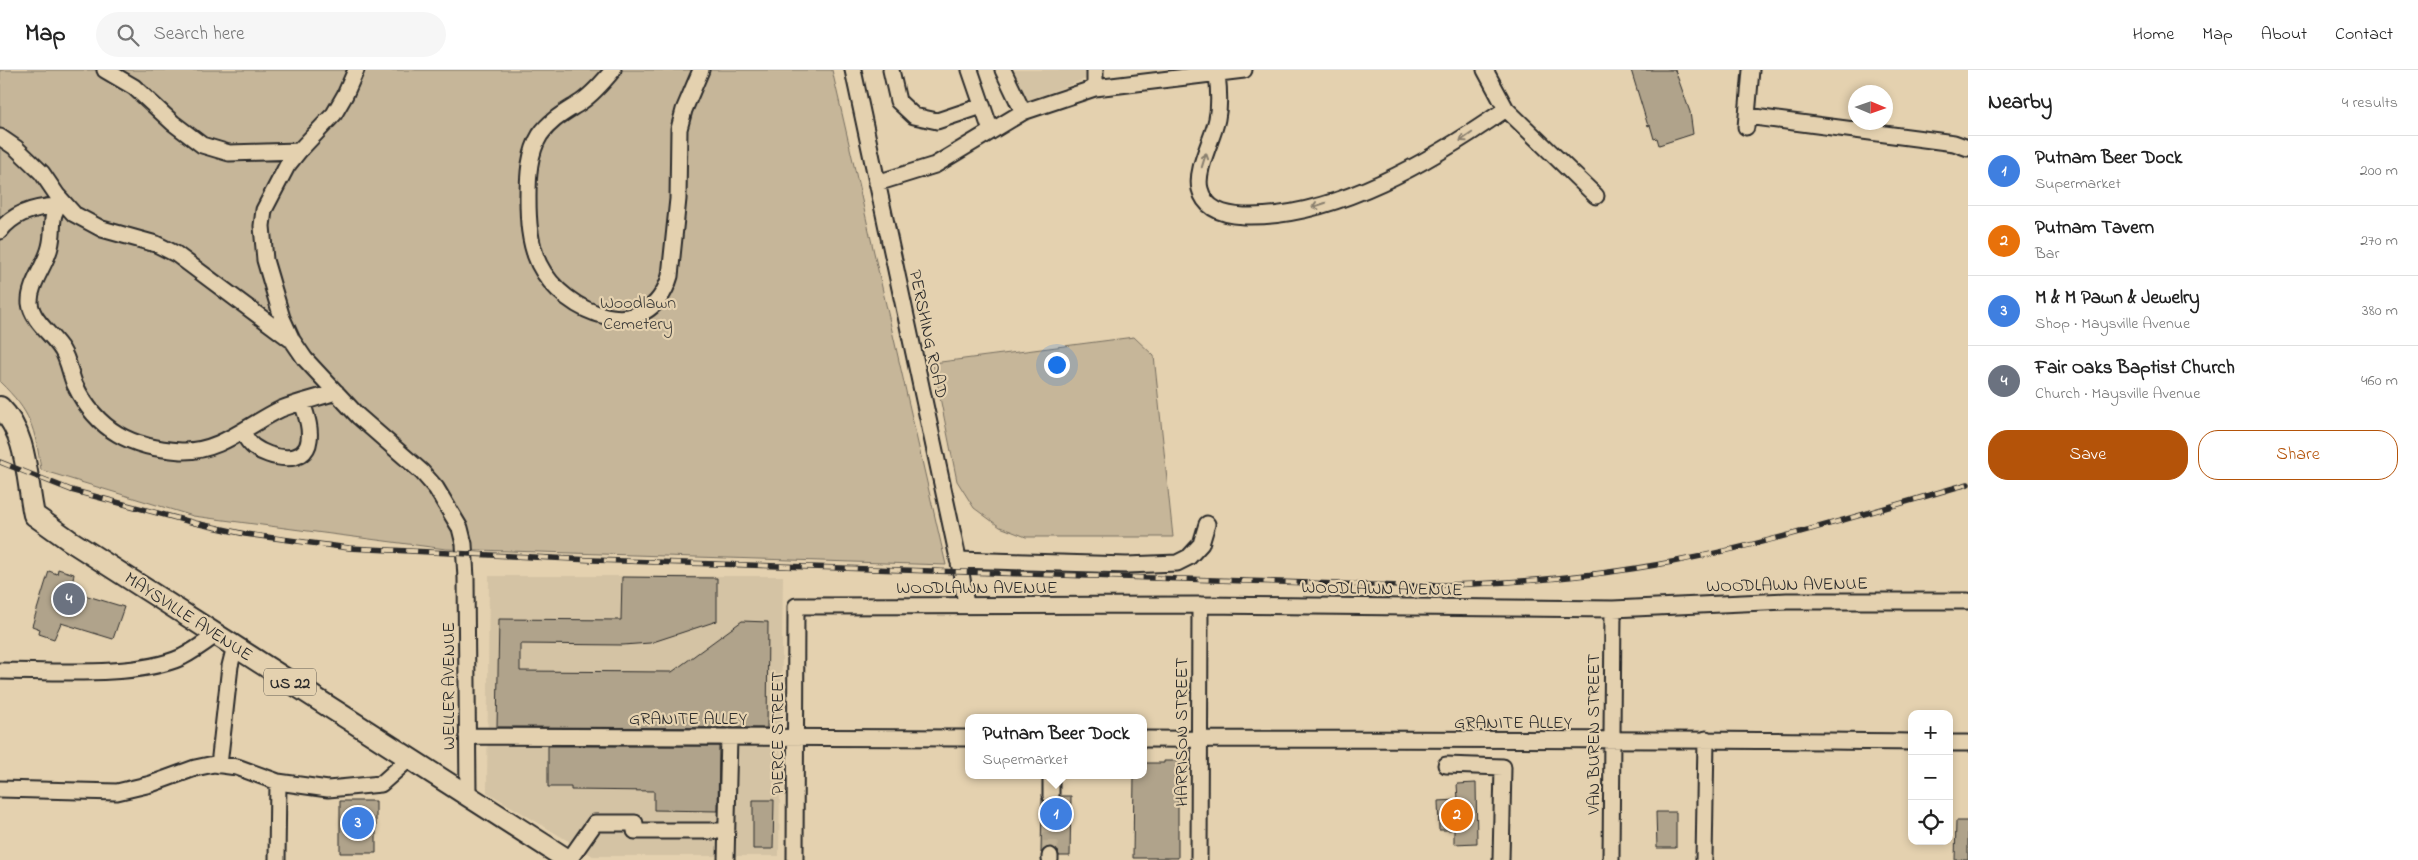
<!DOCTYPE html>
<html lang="en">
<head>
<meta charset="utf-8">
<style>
  :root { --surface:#fff; --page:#f6f6f6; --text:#222; --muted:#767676; --line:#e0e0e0; --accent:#b45309 }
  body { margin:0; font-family:"Indie Flower",sans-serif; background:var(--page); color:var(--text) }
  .controls { position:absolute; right:15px; bottom:15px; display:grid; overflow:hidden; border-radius:10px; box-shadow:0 2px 8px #0003 }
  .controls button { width:45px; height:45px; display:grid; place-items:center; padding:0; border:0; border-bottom:1px solid var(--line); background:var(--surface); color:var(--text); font:25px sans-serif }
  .compass { position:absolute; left:1848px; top:15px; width:45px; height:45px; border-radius:50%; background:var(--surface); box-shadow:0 2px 8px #0003; rotate:92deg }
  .you { position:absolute; left:1056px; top:294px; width:18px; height:18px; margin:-12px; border:4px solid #fff; border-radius:50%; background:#1a73e8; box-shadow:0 0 0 8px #1a73e833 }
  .badge { display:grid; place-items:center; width:32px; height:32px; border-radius:50%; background:var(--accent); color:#fff; font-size:16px; font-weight:700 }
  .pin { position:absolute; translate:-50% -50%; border:2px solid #fff; box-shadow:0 1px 5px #0006 }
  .popup { position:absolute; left:965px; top:644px; width:182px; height:65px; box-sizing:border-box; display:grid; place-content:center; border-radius:10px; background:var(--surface); filter:drop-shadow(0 1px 4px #0005); font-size:16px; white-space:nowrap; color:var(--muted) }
  .popup b { font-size:19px; color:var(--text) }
  .popup::after { content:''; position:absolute; left:50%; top:100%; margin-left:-10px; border:10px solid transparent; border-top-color:var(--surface) }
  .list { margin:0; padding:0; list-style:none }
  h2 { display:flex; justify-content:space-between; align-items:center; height:65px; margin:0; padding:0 20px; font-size:21px }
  h2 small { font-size:16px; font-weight:400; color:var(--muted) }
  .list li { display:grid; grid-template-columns:32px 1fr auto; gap:15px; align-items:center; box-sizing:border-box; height:70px; padding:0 20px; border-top:1px solid var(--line) }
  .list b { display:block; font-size:19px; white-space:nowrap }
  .list p { margin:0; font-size:16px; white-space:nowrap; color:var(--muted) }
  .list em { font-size:16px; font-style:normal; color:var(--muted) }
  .actions { display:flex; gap:10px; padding:15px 20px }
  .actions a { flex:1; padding:11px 0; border:1px solid var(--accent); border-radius:20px; text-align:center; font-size:18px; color:var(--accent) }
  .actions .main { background:var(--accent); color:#fff }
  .icon { flex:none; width:28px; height:28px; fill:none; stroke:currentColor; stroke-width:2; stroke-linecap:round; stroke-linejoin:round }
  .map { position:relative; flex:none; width:1968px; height:790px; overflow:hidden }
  header { display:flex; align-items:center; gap:30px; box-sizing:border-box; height:70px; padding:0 25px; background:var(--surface); border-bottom:1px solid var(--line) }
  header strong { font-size:24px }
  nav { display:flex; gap:28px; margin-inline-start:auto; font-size:18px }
  .search { width:350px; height:45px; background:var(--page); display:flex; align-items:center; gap:12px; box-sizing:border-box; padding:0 18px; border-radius:28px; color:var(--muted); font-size:19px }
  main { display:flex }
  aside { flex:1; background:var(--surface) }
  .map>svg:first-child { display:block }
  .built { fill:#d4c3a4 }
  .green { fill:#c6b699; stroke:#787062 }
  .building { fill:#b0a38b; stroke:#2b2b2b }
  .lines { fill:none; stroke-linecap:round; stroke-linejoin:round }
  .minor-tunnel { stroke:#bfb095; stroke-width:15; stroke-dasharray:15 8; stroke-linecap:butt }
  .minor-casing { stroke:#2b2b2b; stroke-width:19 }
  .major-casing { stroke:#2b2b2b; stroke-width:24 }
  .minor { stroke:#e4d1af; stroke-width:15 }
  .major { stroke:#e4d1af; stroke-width:20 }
  .rail-casing { stroke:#2b2b2b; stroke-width:5.5 }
  .rail { stroke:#e4d1af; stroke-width:4; stroke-dasharray:11; stroke-linecap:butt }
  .oneway { stroke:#887e6d }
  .labels { text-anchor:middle; stroke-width:4.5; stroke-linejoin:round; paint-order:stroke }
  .shield { fill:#e4d1af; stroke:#625d53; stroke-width:1 }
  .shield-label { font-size:16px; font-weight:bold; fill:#2b2b2b }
  .park-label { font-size:18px; fill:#42403c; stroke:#e4d1af }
  .street-label { font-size:18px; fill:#2b2b2b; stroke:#e4d1af }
</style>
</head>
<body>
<header>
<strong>Map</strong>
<div class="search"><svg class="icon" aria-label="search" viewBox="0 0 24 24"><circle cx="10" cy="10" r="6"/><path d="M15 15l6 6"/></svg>Search here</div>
<nav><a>Home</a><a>Map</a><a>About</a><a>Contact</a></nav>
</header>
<main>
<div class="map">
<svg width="1968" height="790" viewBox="0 0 1968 790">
  <rect width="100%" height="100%" fill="#e4d1af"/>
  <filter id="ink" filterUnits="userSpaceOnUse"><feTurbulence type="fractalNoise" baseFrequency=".02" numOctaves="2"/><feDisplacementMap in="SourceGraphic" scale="10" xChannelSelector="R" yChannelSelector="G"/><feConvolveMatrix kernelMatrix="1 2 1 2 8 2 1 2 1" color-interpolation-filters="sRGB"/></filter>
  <g filter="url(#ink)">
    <path class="built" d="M995,0h93l-2,9 -76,28z
      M489,506h294l-4,280h-186l-106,-64z"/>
    <path class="green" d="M0,0h832l114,495 -500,-16 -253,-33 -152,-46c-6,-42 -10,-58 -41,-88z
      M1134,267l20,19 19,181h-147l-26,-10 -26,-19 -17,-27 -24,-118z"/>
    <path class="building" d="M1631,0h44l15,42 3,22 -34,11 -2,-7 -3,1 -4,-14 -2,1z
      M58,499l16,5 -3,17 53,16 -11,32 -52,-16 -7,16 -15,-5 1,-5 -8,-3 17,-55 8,3z
      M622,507l95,1v43l-67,22 -27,2 -103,-1v27l152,1 70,-51 26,1 -1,106 -270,-1 2,-108 122,1z
      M548,676h171l-1,65 -64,-1v-19l-83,-1v-3h-23z
      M1164,691h14v97h-45l1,-83h10v-12h20z
      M1476,713l1,60 -23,1v-14h-15l-1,-29 20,-1 -1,-16z
      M1060,726h11l-1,60h-11l-1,-5 -8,-4 -5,1 -4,5 1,-55 4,6 5,1 8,-4z
      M753,730h21l-1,49h-20z
      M340,731h36v52h-36z
      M1656,742h20v36h-19z
      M1956,751h12v39h-13z"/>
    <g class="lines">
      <path class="minor-tunnel" d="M1050,786l1,-60"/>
      <defs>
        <path id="minor" d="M105,0l29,17 39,36 29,22 27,8 70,-2
          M356,0l-11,25 -11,19 -35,37 -12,15 -23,44 -2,16 3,34 17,58 10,22 13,19 53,57 64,56 14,16 24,40 4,16 2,34 2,216
          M613,0c-9,11 -19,23 -32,32 -15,10 -30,17 -41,33 -11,18 -12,41 -12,62 0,22 1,46 11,67 25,51 110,84 131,12l8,-77 1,-70 5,-19 17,-40
          M853,0l108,502 5,33
          M891,0l7,31 16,15 23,5 45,-15
          M970,0l21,61
          M1003,0l20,42
          M1095,0v18
          M1485,0l21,39 90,87
          M1217,4c2,16 3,30 0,45 -4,20 -22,51 -17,70 5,21 25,26 44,27 91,3 190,-57 262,-107
          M1747,46l207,27 14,5
          M1746,57l5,-57
          M0,67l16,11 26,25 15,22 17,19 28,15 54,15 20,10 114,85
          M877,113l58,-18 88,-53 72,-24 149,-18
          M62,131c-14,14 -7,28 -12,46 -4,18 -21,37 -20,56 2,18 23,32 32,47 7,11 8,24 13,35 22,46 57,63 106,66 38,2 68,-27 100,-42 18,-7 37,-11 55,-17
          M0,161c13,-18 36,-24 57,-25
          M242,362c4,5 7,12 12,15 15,11 52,20 55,-7 2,-13 -3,-25 -7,-38
          M958,490l169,5 50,-2 12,-6 12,-13 6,-20
          M0,601c51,0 136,7 182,-14 12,-6 24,-15 35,-23
          M467,666l501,2
          M1144,669c256,1 512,-1 768,3
          M1949,673h19
          M219,695l11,-99 5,-20
          M1446,695l57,2 -2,93
          M0,719l117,3 34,-8 44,-16 19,-4 23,3 41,15 50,7 53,-5 28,-25
          M1051,726v-21
          M1050,786v4
          M277,790l1,-78
          M569,790l26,-37h40v8h92
          M726,790l3,-123
          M795,790l1,-254 404,-1 413,4 174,-8h181
          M1199,790l1,-255
          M1611,790l2,-251
          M1704,790l2,-121"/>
        <path id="major" d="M0,337c28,28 26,71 34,108l35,25 499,320"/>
      </defs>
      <use href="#minor" class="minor-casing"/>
      <use href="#major" class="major-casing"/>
      <use href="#minor" class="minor"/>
      <use href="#major" class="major"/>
      <defs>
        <path id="rail" d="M0,392l71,28 124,33 50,11 104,14 243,12 809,26c91,-1 181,-7 271,-24 100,-19 198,-50 296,-78"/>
      </defs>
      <use href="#rail" class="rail-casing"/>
      <use href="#rail" class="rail"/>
    </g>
    <defs><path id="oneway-shaft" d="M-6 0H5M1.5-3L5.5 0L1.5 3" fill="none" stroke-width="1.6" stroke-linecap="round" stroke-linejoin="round" transform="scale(1.25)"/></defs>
    <g class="oneway">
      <use href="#oneway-shaft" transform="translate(1466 67) rotate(145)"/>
      <use href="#oneway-shaft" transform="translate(1204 90) rotate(-73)"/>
      <use href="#oneway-shaft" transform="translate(1319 135) rotate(162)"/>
    </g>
  </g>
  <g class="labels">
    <rect class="shield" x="264" y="598.5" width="52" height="27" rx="4"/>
    <g class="shield-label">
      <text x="290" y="618">US 22</text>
    </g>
    <g class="park-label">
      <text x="638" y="238">Woodlawn<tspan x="638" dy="21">Cemetery</tspan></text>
    </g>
    <g class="street-label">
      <text transform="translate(929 264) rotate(78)" y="6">PERSHING ROAD</text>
      <text transform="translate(1787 514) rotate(-1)" y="6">WOODLAWN AVENUE</text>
      <text x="977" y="523">WOODLAWN AVENUE</text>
      <text transform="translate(1382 518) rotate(1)" y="6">WOODLAWN AVENUE</text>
      <text transform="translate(189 546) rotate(33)" y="6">MAYSVILLE AVENUE</text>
      <text transform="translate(448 616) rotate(-90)" y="6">WELLER AVENUE</text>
      <text x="688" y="654">GRANITE ALLEY</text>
      <text x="1513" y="658">GRANITE ALLEY</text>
      <text transform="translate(1181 662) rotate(-90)" y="6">HARRISON STREET</text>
      <text transform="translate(777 663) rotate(-90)" y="6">PIERCE STREET</text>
      <text transform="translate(1593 664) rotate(-90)" y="6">VAN BUREN STREET</text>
    </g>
  </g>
</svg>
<div class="controls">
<button>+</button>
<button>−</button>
<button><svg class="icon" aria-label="locate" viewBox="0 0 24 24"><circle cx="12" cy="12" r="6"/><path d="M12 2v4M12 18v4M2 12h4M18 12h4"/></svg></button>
</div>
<svg class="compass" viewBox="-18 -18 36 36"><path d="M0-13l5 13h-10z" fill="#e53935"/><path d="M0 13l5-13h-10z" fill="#767676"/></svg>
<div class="you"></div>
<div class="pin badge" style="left:1056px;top:744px;background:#3f7fe0">1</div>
<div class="popup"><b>Putnam Beer Dock</b>Supermarket</div>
<div class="pin badge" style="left:1457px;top:745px;background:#e8710a">2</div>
<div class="pin badge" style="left:358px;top:753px;background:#3f7fe0">3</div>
<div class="pin badge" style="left:69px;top:529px;background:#6b7280">4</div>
</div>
<aside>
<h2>Nearby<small>4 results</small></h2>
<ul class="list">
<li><span class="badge" style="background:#3f7fe0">1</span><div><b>Putnam Beer Dock</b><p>Supermarket</p></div><em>200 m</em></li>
<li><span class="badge" style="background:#e8710a">2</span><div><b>Putnam Tavern</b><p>Bar</p></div><em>270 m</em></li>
<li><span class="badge" style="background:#3f7fe0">3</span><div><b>M &amp; M Pawn &amp; Jewelry</b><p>Shop · Maysville Avenue</p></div><em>380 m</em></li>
<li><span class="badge" style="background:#6b7280">4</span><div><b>Fair Oaks Baptist Church</b><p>Church · Maysville Avenue</p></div><em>460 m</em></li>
</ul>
<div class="actions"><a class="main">Save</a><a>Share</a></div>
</aside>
</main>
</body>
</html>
